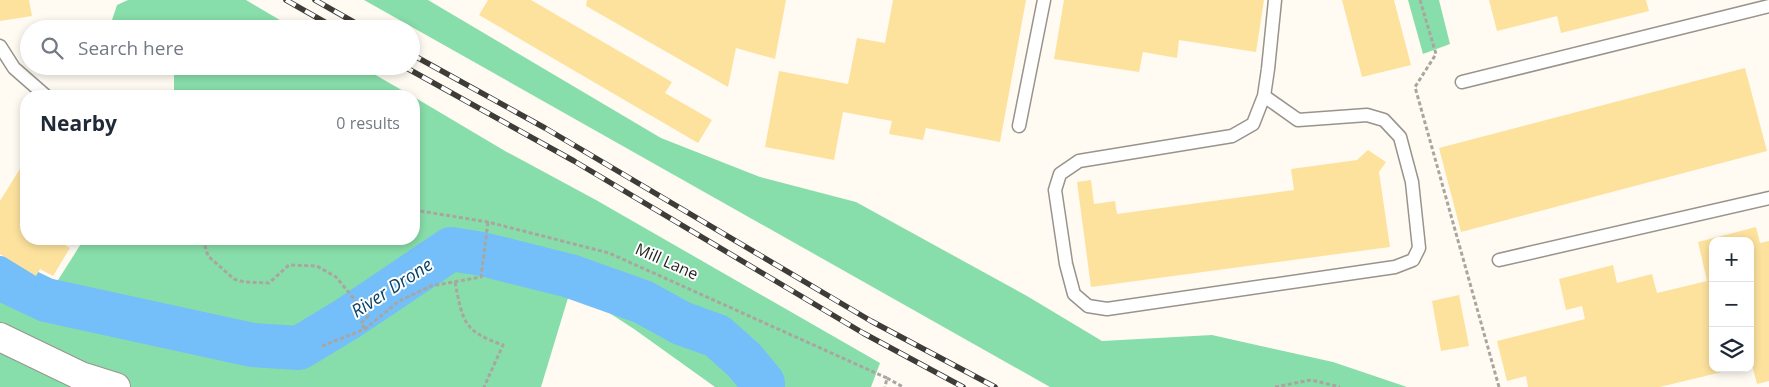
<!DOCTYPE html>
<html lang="en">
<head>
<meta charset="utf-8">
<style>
  :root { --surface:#fff; --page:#f6f6f7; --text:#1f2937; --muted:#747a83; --line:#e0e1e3 }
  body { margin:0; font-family:"Open Sans",sans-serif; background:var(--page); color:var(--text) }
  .controls { position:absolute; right:15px; bottom:15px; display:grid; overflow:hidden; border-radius:10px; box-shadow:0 2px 8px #0003 }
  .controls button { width:45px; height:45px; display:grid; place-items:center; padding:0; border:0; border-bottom:1px solid var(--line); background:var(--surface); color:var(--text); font:25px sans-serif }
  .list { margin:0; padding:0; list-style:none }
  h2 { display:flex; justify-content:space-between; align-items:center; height:65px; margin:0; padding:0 20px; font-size:21px }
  h2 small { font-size:16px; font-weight:400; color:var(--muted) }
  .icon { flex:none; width:28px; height:28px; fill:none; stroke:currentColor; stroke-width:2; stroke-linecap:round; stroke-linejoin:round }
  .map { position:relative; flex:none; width:1769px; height:387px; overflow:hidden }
  .search { position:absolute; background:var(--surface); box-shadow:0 2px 8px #0003; left:20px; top:20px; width:400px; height:55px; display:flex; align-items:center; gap:12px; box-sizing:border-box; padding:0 18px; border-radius:28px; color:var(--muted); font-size:19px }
  .panel { position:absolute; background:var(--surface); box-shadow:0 2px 8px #0003; left:20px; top:90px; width:400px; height:155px; border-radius:20px }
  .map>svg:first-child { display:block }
  .green { fill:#88deaa }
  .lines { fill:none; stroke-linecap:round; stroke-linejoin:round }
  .river { stroke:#74bef9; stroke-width:44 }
  .building { fill:#fde29e }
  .service-casing { stroke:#98948c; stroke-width:15 }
  .secondary-casing { stroke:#98948c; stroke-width:30 }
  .path { stroke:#a9a69f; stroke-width:3; stroke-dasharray:4 2.5; stroke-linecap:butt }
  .service { stroke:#fff; stroke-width:12 }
  .secondary { stroke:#fff; stroke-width:28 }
  .rail-casing { stroke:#3d3c37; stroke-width:5.5 }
  .rail { stroke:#fff; stroke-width:4; stroke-dasharray:11; stroke-linecap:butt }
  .labels { text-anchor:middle; stroke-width:4; stroke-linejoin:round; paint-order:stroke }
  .street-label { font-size:16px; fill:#201f1b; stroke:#fff }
  .water-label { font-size:18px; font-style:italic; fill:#0a446a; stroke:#fff }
</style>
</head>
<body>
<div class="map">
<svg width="1769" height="387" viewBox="0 0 1769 387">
  <rect width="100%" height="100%" fill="#fffbf2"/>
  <path class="green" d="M128,0h118l49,29h-186l8,-24z
    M364,0h64l233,138 99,39 96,25 171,94 75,45 110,-6 121,27 74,25h-357z
    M1408,0h31l11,44 -27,10z
    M174,66h186l52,30h-238z
    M414,97l91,54 91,49 284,163 -9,24h-156l-81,-58 -63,-41 -30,99h-541v-121l1,-3 52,25 31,-49h330z"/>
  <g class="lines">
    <path class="river" d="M0,278l46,22 206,45 47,3 48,-29 104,-70 31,5 88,22 73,26 38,21 36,13 27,24 19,23v4"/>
  </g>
  <path class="building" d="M0,0h29l3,16 -32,5z
    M488,0h43l141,82 -7,11 47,27 -14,23 -219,-128z
    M587,0h199l-11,59 -39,-11 -8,39 -142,-81z
    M893,0h133l-26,142 -74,-14 -3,12 -34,-6 3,-13 -49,-9 -9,48 -69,-13 14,-76 69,13 9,-46 28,5z
    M1064,0h200l-8,52 -77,-12 -2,18 -34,-6 -4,20 -85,-13z
    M1342,0h52l17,65 -49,12z
    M1489,0h157l3,11 -88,22 -4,-17 -60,15z
    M1745,68l22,83 -306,81 -22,-84z
    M1368,150l18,12 -7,10 11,75 -299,40 -14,-105 14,-2 3,24 21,-3 2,13 177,-24 -3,-21 66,-9z
    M26,159v50l-5,9 5,3v18h29l15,9 -17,28 -13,-7 -4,7 -36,-22v-53z
    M1756,227l4,16 9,-2v140l-12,3 -5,-19h-2v-124h-37v127l21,1 -74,18h-132l-2,-11 -19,5 -10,-40 88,-22 -3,-13 -16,4 -7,-31 54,-14 4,18 35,-9 5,19 50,-12 -9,-39z
    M1459,295l10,51 -28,5 -9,-50z"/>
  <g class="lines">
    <defs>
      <path id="service" d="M0,46l14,22 32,28
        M1462,82l307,-76
        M1264,96l34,24 69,-5 17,5 16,17 12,45 7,66 -6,12 -18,7 -288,42 -19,-3 -14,-12 -8,-30 -11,-74 5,-16 19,-13 153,-25 21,-12 11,-28 4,-27 7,-69
        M1019,126l25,-126
        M1499,260l270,-62"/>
      <path id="secondary" d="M0,337l81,39 35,11"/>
    </defs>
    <use href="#service" class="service-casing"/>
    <use href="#secondary" class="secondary-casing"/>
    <path class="path" d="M1420,0l16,54 -21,33 84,300
      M414,210l74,12 121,31 278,125 -2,9
      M203,239l5,17 26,23 10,3 25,1 20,-18 28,1 19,11 32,39 -7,7 4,6
      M455,282c8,40 8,49 48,63l-19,42
      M322,346l43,-17 34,-28 32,-15 50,-9 7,-55
      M887,378l16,9
      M1275,387l36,-7 29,7"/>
    <use href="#service" class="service"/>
    <use href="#secondary" class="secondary"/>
    <defs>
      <path id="rail" d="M286,0l51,29
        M315,0l51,29
        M411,54l134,74 326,193 124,66
        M403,66l171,95 289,172 100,54"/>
    </defs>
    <use href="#rail" class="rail-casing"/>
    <use href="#rail" class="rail"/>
  </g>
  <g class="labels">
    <g class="street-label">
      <text transform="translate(667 261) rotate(24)" y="6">Mill Lane</text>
    </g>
    <g class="water-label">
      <text transform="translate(392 288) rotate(-33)" y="6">River Drone</text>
    </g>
  </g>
</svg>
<div class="controls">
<button>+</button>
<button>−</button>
<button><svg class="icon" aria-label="layers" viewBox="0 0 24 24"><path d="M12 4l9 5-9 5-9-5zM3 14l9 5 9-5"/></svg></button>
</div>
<div class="search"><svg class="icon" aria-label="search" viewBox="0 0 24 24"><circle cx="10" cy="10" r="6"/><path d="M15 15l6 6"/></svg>Search here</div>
<section class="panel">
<h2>Nearby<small>0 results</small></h2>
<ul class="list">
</ul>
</section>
</div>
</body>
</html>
